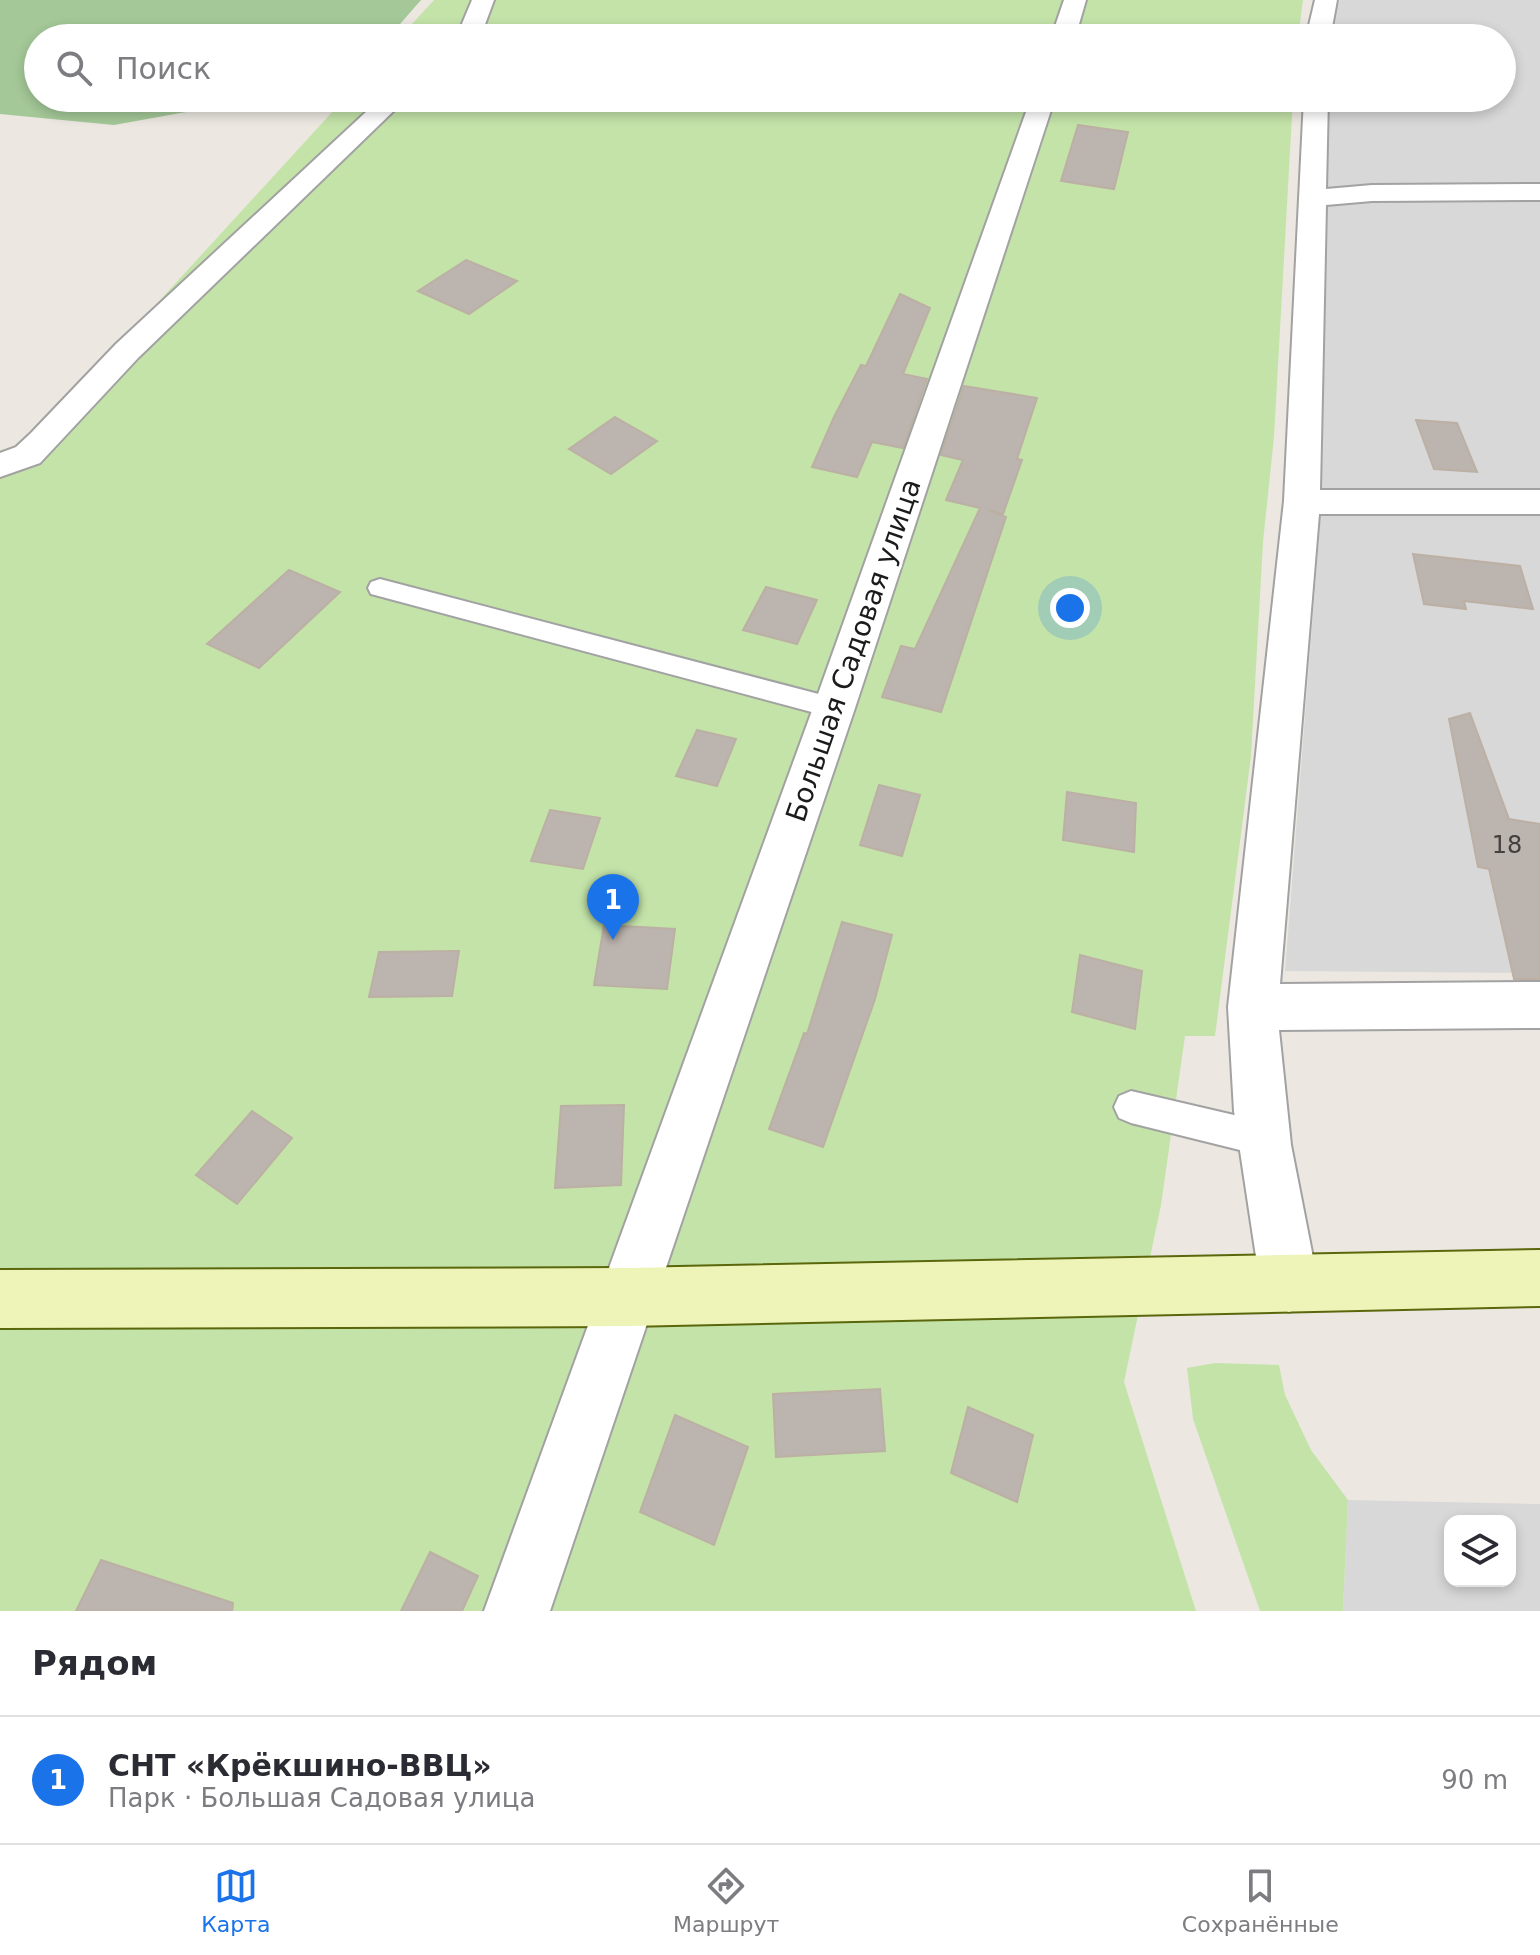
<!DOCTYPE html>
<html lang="ru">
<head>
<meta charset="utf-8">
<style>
  :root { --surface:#fff; --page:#f2f2f3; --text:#2b2b33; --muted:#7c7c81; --line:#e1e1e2; --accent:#1a73e8 }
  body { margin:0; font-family:"DejaVu Sans",sans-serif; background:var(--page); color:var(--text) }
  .controls { position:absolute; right:24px; bottom:24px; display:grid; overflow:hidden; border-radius:16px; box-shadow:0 4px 12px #0003 }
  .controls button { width:72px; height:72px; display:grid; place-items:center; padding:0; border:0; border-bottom:2px solid var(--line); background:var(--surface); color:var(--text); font:40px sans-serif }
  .you { position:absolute; left:1070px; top:608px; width:28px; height:28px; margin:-20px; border:6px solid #fff; border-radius:50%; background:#1a73e8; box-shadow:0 0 0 12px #1a73e833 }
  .badge { display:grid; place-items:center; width:52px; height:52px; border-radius:50%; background:var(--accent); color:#fff; font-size:26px; font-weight:700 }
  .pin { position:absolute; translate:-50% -66px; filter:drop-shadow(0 2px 4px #0008) }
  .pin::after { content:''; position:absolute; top:42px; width:28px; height:24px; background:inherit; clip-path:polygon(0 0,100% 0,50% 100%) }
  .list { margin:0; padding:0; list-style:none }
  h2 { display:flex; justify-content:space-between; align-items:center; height:104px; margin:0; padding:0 32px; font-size:34px }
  h2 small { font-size:26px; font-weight:400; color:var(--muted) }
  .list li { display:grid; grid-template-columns:52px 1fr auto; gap:24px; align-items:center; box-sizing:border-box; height:128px; padding:0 32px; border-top:2px solid var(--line) }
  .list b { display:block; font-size:30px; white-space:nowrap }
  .list p { margin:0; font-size:26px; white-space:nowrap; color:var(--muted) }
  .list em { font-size:26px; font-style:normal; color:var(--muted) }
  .icon { flex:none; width:44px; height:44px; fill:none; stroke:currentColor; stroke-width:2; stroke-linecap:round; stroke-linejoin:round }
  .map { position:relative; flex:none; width:1540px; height:1611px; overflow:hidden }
  .search { position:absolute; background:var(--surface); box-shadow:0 4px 12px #0003; left:24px; right:24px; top:24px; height:88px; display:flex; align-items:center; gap:20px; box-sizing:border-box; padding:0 28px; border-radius:44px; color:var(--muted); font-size:30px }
  .sheet { height:232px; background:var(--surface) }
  nav { display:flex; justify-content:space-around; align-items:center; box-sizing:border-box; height:112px; border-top:2px solid var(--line); background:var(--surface); font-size:22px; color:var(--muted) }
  nav a { display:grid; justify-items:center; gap:4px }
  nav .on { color:var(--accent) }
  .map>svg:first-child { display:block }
  .residential { fill:#d9d8d8; fill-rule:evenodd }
  .grass { fill:#c3e3a9 }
  .forest { fill:#a4c898 }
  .building { fill:#bcb4ae; stroke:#bcb0a4; stroke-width:2 }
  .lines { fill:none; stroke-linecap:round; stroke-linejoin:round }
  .lane-casing { stroke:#a2a2a2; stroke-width:4 }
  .street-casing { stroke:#a2a2a2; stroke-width:4 }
  .secondary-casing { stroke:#5a670c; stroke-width:4 }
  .lane { fill:#fff; fill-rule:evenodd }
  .street { fill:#fff; fill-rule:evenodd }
  .secondary { fill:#eef4b7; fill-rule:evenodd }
  .labels { text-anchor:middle; stroke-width:6; stroke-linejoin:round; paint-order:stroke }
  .number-label { font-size:24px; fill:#434140 }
  .street-label { font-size:28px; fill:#1b1b1b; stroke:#fff }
</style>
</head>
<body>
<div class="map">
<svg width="1540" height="1611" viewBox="0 0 1540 1611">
  <rect width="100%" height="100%" fill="#ece8e1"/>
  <path class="residential" d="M1340,0h200v973l-255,-2 35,-446 7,-427h175v-60h-173v-12z
    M1348,1500l192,4v107h-197zM1450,1521h60v60h-60z"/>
  <path class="grass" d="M434,0h869l-5,38h-899z
    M345,98h948l-19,339 -11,105 -12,214 -36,280h-30l-24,169 -37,177 72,229h-1196v-1136z
    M1215,1363l64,2 6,30 26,55 37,50 -5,111h-83l-67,-192 -6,-51z"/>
  <path class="forest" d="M0,0h421l-27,31 -10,7h-346v60h238l-13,5 -66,7 -83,15 -114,-11z"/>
  <path class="building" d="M1078,125l50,7 -14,57 -53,-8z
    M466,260l51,21 -48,33 -51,-23z
    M900,294l30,14 -27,66 24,5 -24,69 -31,-6 -15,35 -45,-10 22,-50 27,-52 5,1z
    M964,386l73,12 -20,61 5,1 -19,54 -15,-4 18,7 -65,195 -59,-15 19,-51 14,3 65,-141 -34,-8 17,-40 -22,-5z
    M615,417l42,24 -46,33 -42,-25z
    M1416,420l41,3 20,49 -43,-3z
    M1413,554l107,12 13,43 -69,-8 2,8 -42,-5z
    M289,570l51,22 -81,76 -52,-24z
    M766,587l51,13 -20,44 -54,-14z
    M1470,713l39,106 31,5v155h-26l-25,-110 -11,-2 -29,-148z
    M697,730l39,9 -19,47 -41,-10z
    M879,785l41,10 -18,61 -42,-11z
    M1067,792l69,11 -2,49 -71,-12z
    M550,810l50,8 -17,51 -52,-8z
    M842,922l50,13 -17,64 -52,148 -54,-18 35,-96 3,1z
    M604,925l71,4 -8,60 -73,-4z
    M459,951l-7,45 -83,1 10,-45z
    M1080,955l62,16 -7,58 -63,-17z
    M624,1105l-3,80 -66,3 6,-82z
    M252,1111l40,27 -55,66 -41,-29z
    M880,1389l5,62 -109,6 -3,-63z
    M968,1407l65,28 -16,67 -66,-29z
    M675,1415l73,32 -34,98 -74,-33z
    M430,1552l48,24 -16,35h-61z
    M101,1560l132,43 -1,8h-156z"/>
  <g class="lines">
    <defs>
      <path id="lane" d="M380,579l454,119 9,3 4,7 -4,7 -9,3 -463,-124 -3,-6 3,-6z
        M1131,1091l133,31 12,5 5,12 -5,12 -12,5 -133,-33 -12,-5 -5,-11 5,-11z"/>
      <path id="street" d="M472,0h22l-14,38h-24z
        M1064,0h22l-11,38h-24z
        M1315,0h22l-7,38h-24z
        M381,98h26l-269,260 -98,105 -40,14v-24l16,-6 15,-14 85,-89z
        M1031,98h24l-200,610 -305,903h-66l329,-903z
        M1304,98h24l-2,91 46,-4 168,-1v16l-168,1 -46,4 -6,285h220v24h-221l-39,470 260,-2v46l-261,2 12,115 27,138 -9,20 -20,9 -20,-9 -9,-20 -26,-172 -6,-104 56,-506z"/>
      <path id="secondary" d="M1540,1250v56l-912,20 -628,2v-58l628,-2z"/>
    </defs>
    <use href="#lane" class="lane-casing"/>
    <use href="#street" class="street-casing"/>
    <use href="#secondary" class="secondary-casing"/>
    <use href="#lane" class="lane"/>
    <use href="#street" class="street"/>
    <use href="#secondary" class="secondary"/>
  </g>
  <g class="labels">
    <g class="number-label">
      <text x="1507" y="853">18</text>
    </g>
    <g class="street-label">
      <text transform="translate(853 650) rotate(-71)" y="10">Большая Садовая улица</text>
    </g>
  </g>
</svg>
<div class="controls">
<button><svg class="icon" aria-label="layers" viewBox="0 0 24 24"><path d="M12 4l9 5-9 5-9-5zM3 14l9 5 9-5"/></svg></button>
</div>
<div class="you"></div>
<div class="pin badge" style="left:613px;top:940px">1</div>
<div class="search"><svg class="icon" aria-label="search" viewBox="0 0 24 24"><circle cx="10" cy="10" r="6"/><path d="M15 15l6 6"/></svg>Поиск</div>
</div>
<section class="sheet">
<h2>Рядом<small></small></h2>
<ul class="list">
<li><span class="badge">1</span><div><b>СНТ «Крёкшино-ВВЦ»</b><p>Парк · Большая Садовая улица</p></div><em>90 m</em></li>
</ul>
</section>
<nav>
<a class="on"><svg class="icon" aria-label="map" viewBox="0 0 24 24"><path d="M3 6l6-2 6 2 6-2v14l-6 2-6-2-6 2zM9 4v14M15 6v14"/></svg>Карта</a>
<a><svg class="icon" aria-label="directions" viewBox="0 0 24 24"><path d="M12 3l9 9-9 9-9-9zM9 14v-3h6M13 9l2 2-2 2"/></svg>Маршрут</a>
<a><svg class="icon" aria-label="saved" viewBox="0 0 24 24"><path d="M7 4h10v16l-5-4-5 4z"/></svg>Сохранённые</a>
</nav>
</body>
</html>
